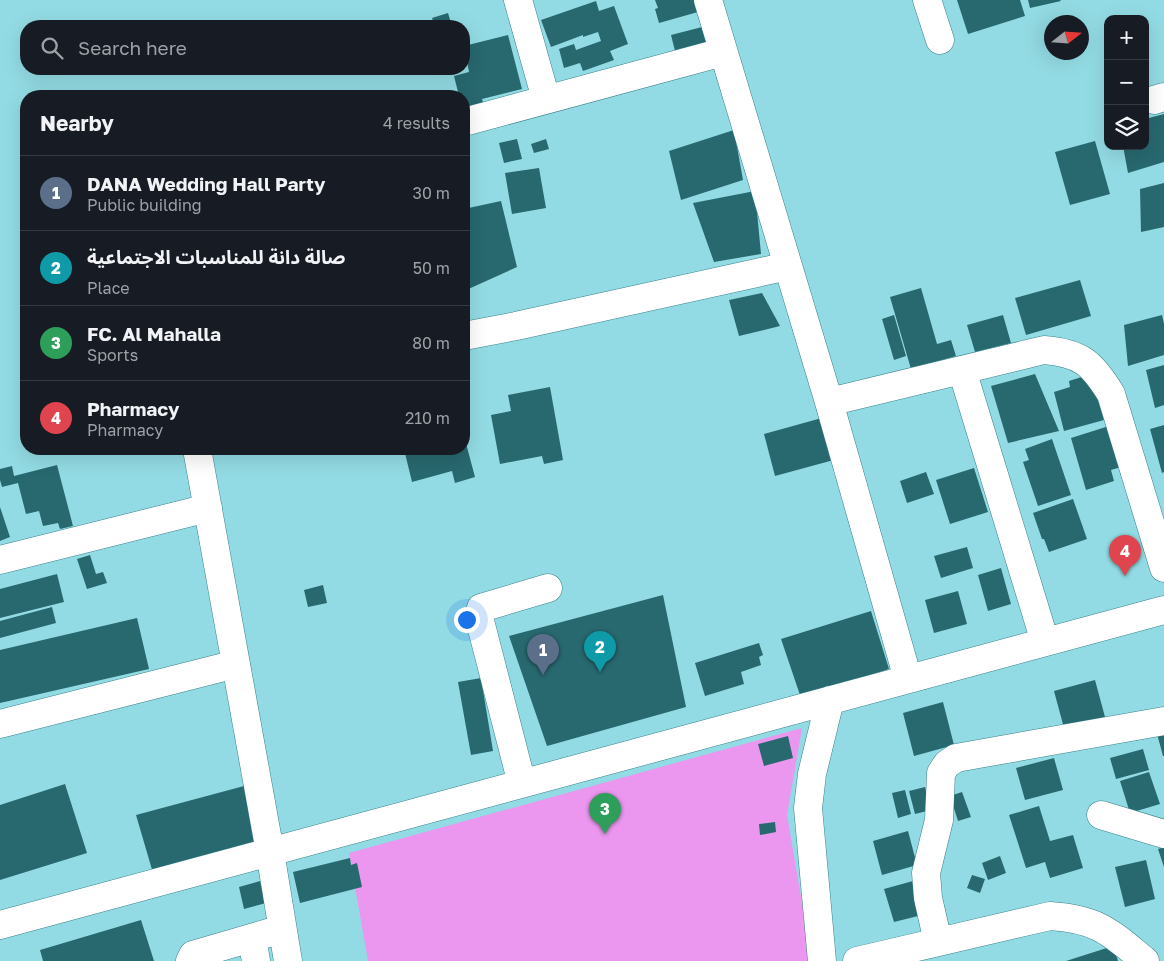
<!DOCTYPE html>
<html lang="en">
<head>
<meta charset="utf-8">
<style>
  :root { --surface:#171b24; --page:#20242c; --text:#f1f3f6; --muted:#9ea1a6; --line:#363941; --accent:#0f766e }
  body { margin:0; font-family:"Golos Text","Noto Sans Arabic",sans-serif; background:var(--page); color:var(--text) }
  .controls { position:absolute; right:15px; top:15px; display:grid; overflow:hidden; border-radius:10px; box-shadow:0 5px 20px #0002 }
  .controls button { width:45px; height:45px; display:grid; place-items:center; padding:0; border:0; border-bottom:1px solid var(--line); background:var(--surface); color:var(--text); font:25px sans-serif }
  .compass { position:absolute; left:1044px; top:15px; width:45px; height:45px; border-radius:50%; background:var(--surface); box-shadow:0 5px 20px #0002; rotate:73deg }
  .you { position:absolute; left:466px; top:619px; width:18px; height:18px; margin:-12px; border:4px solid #fff; border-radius:50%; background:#1a73e8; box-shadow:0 0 0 8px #1a73e833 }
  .badge { display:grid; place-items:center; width:32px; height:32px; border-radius:50%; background:var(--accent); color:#fff; font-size:16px; font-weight:700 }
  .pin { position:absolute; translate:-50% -41px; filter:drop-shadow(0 1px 2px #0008) }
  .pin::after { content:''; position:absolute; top:26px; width:18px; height:15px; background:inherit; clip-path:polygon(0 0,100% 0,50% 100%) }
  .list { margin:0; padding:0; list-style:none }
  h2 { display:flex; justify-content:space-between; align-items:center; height:65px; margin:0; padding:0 20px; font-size:21px }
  h2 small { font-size:16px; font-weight:400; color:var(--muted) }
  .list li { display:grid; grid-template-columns:32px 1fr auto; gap:15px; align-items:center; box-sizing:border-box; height:75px; padding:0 20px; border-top:1px solid var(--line) }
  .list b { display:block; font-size:19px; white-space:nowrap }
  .list p { margin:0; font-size:16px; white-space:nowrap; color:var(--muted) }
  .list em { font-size:16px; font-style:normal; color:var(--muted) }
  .icon { flex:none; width:28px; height:28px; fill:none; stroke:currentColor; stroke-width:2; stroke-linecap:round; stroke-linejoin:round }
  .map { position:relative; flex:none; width:1164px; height:961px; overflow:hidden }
  .search { position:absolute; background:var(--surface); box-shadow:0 5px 20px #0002; left:20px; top:20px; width:450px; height:55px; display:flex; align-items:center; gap:12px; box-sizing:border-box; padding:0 18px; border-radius:20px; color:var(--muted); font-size:19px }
  .panel { position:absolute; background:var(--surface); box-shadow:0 5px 20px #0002; left:20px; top:90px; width:450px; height:365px; border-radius:20px }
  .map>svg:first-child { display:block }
  .green { fill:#eb97ef }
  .building { fill:#28686f }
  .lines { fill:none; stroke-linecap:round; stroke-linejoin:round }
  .minor-casing { stroke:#39828a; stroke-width:29 }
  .minor { stroke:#fff; stroke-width:28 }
</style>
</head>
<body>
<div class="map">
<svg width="1164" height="961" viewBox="0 0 1164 961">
  <rect width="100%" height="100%" fill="#93dbe4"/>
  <path class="green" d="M802,728l-15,87 25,146h-444l-19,-108z"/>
  <path class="building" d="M655,0h40l3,12 -39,11 -4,-14 3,-1z
    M957,0h63l5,16 -57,18z
    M1028,0h32l1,1 -31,7z
    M596,1l3,10 15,-5 14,38 -18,7 4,9 -31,11 -3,-8 -16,5 -5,-19 15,-5 2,6 25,-9 -3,-9 -15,5v-2l-32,12 -10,-27z
    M448,13l3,10 -16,3 -3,-8z
    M706,26l5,20 -35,9 -5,-20z
    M508,35l14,54 -40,10 3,10 -21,6v-19h-5l-5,-20 15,-4 -5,-26z
    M1164,114v48l-36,11 -5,-27h22v-27z
    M734,130l9,50 -62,20 -12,-49z
    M517,139l5,20 -18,4 -5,-20z
    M546,139l3,10 -15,4 -3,-9z
    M1095,141l15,53 -40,11 -15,-53z
    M539,168l7,40 -34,6 -7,-41z
    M1164,183v44l-23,5 -1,-43z
    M755,191l6,63 -47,8 -21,-59z
    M501,201l16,66 -53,24v-82z
    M1080,280l11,36 -65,19 -11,-37z
    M921,288l16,56 14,-4 5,16 -45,13 -21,-72z
    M762,293l18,33 -41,10 -10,-36z
    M894,315l12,41 -12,4 -12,-41z
    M1003,315l8,28 -36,9 -8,-27z
    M1162,315l2,9v31l-36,11 -4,-41z
    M1164,365v40l-9,3 -9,-38z
    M1035,374l24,57 -51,12 -17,-57z
    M1091,374l13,46 -40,11 -10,-39 16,-5 -1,-6z
    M550,387l13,73 -19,4 -2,-8 -42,8 -9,-49 20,-4 -3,-16z
    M829,416l12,42 -66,18 -11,-42z
    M1164,425v47l-2,1 -12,-44z
    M1109,426l12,41 -10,3 3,11 -28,9 -15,-52z
    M464,436l11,41 -20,6 -3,-12 -40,11 -8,-33h60z
    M1052,439l19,56 -33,11 -15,-44 6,-2 -4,-11z
    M57,465l16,61 -13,3 -2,-6 -15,3 -4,-15 -13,3 -8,-31 -16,4 -2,-7v-11l12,-3 2,10z
    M974,468l14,44 -38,12 -14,-44z
    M926,472l8,22 -27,9 -7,-22z
    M1073,499l14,40 -38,13 -5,-13h-2l-9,-26z
    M0,507l10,30 -10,4z
    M967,547l6,21 -32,10 -7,-22z
    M90,555l6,19 7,-2 4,11 -20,6 -10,-30z
    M1001,568l10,36 -23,7 -10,-36z
    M57,574l7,28 -64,16v-29z
    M323,585l4,18 -19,4 -4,-17z
    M958,591l9,33 -33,9 -9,-33z
    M663,595l23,112 -139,39 -38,-110z
    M52,607l4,16 -56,15v-17z
    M871,611l18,58 -88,29 -20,-59z
    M137,618l12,51 -149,34v-53z
    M759,643l4,12 -4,2 2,8 -20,7 3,12 -39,12 -10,-33z
    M481,678l12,73 -22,4 -13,-73z
    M1095,680l10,37 -41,11 -10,-37z
    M943,702l11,43 -40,11 -11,-43z
    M1164,728v28h-1l-7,-26z
    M788,736l5,22 -29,8 -6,-22z
    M1143,749l6,21 -33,9 -6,-21z
    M1054,758l9,32 -38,10 -9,-32z
    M1149,772l11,32 -30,9 -10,-32z
    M65,784l22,69 -87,27v-75z
    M244,786l17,58 -108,29 -17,-58z
    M925,787l6,23 -16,4 -6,-23z
    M905,790l6,24 -13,4 -6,-25z
    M962,792l9,25 -13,4 -8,-25z
    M1039,806l11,35 23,-6 10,33 -33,10 -5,-16 -19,6 -17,-53z
    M775,822l1,10 -16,3 -1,-11z
    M908,831l9,34 -35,10 -9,-34z
    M1164,847v20l-6,-18z
    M1000,856l6,17 -18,7 -6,-17z
    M350,858l1,7 6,-2 5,24 -62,16 -7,-31z
    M1146,860l9,39 -30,8 -10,-40z
    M972,875l13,4 -5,14 -13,-5z
    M260,881l6,22 -22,6 -5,-22z
    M913,881l9,34 -28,7 -10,-33z
    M141,920l13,41h-111l-3,-11z
    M1113,946l5,15h-52z"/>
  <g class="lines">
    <defs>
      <path id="minor" d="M518,0l28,99
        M708,0l121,402 79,277
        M927,0l13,40
        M1154,100l10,-3
        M464,122l259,-70
        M464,336l52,-10 272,-60
        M962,370l83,272
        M829,402l215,-52c37,3 48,13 67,44l53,174
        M197,449l73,403 18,109
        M0,560l208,-52
        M0,724l236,-60
        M522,784l-43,-167 2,-9 67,-20
        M1101,815l63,19
        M0,925l1164,-315
        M252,938l4,23
        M938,942l-10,-44 -2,-25 13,-53 2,-47 6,-9 9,-6 208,-37
        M190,961l3,-6 89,-26
        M822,961l-14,-153 4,-34 18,-74
        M857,961l193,-45c48,3 60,16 95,45"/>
    </defs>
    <use href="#minor" class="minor-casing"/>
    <use href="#minor" class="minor"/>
  </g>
</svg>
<div class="controls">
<button>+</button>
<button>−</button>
<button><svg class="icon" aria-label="layers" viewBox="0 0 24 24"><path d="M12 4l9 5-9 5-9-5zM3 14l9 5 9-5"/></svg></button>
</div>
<svg class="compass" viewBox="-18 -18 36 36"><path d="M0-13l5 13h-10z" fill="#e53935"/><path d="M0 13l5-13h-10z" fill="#9ea1a6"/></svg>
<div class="you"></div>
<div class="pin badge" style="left:543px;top:675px;background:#5c6f8a">1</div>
<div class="pin badge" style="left:600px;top:672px;background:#0f9aa8">2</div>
<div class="pin badge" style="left:605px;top:834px;background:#2e9e5b">3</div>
<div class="pin badge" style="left:1125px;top:576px;background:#e0444e">4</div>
<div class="search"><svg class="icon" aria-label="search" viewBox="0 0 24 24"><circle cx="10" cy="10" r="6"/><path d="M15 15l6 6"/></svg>Search here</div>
<section class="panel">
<h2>Nearby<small>4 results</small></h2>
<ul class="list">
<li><span class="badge" style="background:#5c6f8a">1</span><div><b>DANA Wedding Hall Party</b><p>Public building</p></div><em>30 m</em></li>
<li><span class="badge" style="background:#0f9aa8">2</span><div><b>صالة دانة للمناسبات الاجتماعية</b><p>Place</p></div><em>50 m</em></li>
<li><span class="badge" style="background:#2e9e5b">3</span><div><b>FC. Al Mahalla</b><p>Sports</p></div><em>80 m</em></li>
<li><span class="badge" style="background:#e0444e">4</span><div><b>Pharmacy</b><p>Pharmacy</p></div><em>210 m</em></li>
</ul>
</section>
</div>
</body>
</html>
